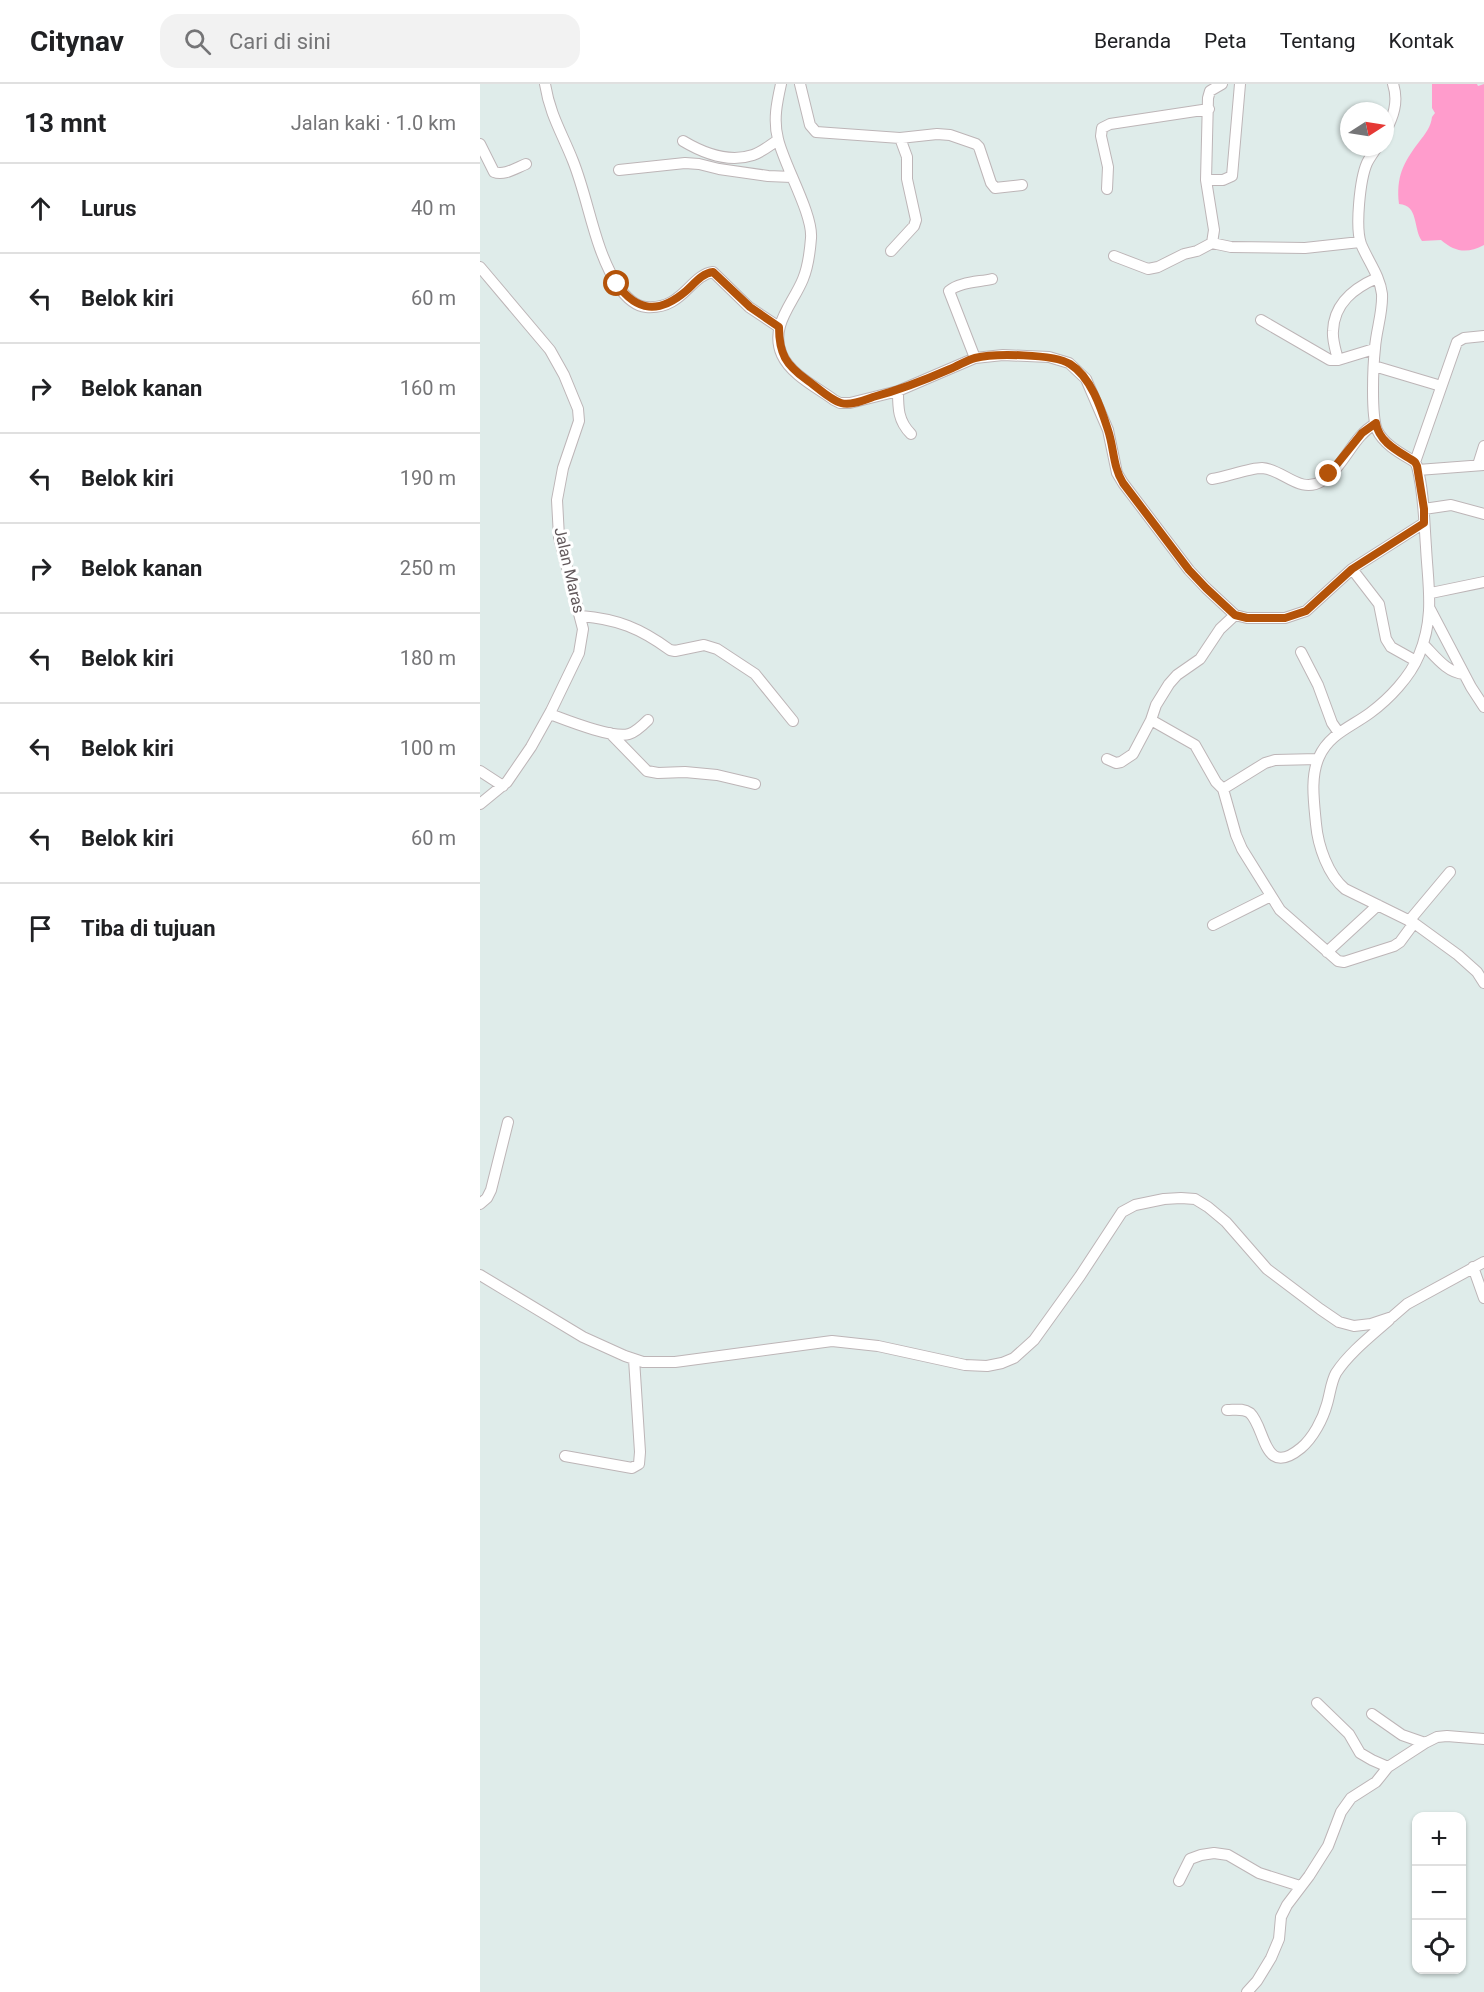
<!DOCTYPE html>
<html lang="id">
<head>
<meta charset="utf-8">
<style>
  :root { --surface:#fff; --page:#f2f2f2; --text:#202124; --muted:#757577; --line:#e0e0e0 }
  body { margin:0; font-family:Roboto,sans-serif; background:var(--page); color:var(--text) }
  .controls { position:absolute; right:18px; bottom:18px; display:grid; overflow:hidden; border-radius:12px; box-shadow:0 2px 4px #0004 }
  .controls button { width:54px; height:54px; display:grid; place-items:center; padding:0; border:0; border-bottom:2px solid var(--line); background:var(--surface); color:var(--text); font:30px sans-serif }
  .compass { position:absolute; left:860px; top:18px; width:54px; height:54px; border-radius:50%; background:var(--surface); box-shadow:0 2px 4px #0004; rotate:78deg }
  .stop { position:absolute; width:18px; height:18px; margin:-14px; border:4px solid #b45309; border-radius:50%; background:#fff }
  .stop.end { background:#b45309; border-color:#fff; box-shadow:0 2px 6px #0008 }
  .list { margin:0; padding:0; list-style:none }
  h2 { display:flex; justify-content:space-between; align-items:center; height:78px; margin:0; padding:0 24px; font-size:26px }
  h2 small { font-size:20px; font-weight:400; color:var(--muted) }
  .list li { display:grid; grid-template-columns:39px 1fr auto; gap:18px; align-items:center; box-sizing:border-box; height:90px; padding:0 24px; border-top:2px solid var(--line) }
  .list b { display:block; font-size:22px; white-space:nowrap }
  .list em { font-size:20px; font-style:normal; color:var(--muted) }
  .icon { flex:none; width:33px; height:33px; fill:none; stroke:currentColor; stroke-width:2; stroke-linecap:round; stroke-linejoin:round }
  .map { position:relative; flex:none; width:1004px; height:1908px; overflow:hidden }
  header { display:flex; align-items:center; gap:36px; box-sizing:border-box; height:84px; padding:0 30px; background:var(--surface); border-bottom:2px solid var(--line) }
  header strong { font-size:28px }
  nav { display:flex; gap:33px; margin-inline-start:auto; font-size:21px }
  .search { width:420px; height:54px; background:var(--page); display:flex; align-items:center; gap:15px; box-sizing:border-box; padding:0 21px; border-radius:18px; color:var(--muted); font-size:22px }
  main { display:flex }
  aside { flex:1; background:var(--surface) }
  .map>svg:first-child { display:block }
  .water { fill:#ff9ccc }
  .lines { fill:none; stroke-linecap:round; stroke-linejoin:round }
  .minor-casing { stroke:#bdb5b7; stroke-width:12 }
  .minor { stroke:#fff; stroke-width:10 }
  .route { stroke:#b45309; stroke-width:8 }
  .labels { text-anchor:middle; stroke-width:6; stroke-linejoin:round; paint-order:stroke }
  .street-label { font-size:16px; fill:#61585b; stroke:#fff }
</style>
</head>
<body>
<header>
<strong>Citynav</strong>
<div class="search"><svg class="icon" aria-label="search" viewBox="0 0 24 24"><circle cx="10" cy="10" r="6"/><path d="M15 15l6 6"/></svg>Cari di sini</div>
<nav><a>Beranda</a><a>Peta</a><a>Tentang</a><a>Kontak</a></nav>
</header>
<main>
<aside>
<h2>13 mnt<small>Jalan kaki · 1.0 km</small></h2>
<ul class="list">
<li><svg class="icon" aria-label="ahead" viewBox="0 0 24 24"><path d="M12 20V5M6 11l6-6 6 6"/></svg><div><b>Lurus</b></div><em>40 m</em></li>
<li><svg class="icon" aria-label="left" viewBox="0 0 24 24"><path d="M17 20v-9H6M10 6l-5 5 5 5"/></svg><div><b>Belok kiri</b></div><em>60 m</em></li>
<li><svg class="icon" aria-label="right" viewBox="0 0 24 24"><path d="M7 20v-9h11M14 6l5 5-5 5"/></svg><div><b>Belok kanan</b></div><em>160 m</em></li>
<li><svg class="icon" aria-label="left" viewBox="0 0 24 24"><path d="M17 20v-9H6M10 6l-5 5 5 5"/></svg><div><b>Belok kiri</b></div><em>190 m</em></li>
<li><svg class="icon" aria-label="right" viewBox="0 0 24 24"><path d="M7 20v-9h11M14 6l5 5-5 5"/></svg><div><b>Belok kanan</b></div><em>250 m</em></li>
<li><svg class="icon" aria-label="left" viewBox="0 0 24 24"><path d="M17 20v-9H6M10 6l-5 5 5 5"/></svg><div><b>Belok kiri</b></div><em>180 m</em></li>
<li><svg class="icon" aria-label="left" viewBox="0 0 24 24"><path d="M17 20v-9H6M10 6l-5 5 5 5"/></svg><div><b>Belok kiri</b></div><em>100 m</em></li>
<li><svg class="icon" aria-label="left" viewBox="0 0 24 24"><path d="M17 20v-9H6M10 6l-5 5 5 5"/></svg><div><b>Belok kiri</b></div><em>60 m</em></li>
<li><svg class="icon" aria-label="arrive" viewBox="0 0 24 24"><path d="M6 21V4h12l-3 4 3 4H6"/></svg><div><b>Tiba di tujuan</b></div></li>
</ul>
</aside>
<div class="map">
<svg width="1004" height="1908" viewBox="0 0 1004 1908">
  <rect width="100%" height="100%" fill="#dfecea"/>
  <path class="water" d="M952,0h45l1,2 6,-2v161c-17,9 -29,7 -43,-5l-19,1c-9,-12 -3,-36 -23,-37 -3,-27 4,-41 20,-62 6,-8 12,-15 13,-25l3,-4 -3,-5z"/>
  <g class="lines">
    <defs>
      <path id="minor" d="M65,0c5,31 17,49 28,77 16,40 21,88 45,125 7,10 16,20 28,21 37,3 44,-32 67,-35l36,35 30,20
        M301,0c-4,18 -8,36 -3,55 6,26 35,75 33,99 -1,13 -3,29 -8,41 -10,25 -34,47 -21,76 9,20 36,33 52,45l6,3h10l48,-12 77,-33 28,-3 46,2 20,6 17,16 22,51 9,43 6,10 66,87 17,18 29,27 12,3h38l21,-7 46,-42 72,-46
        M320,0l10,41 6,7 84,6 37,-4 13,1 26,9 3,3 12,36 4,5 27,-3
        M905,49c8,-16 14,-31 8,-49
        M203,57c20,12 46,22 70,14 9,-3 17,-10 25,-15
        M0,60l14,28c10,4 22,-4 32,-8
        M897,63c-3,5 -7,10 -10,16 -7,16 -12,64 -6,81 7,17 19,32 21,50 1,18 -6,37 -7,54 -2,18 -4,67 2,82 7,15 25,24 38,32l2,4c7,27 7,54 9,81 2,39 9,69 -7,108 -9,22 -30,44 -49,58 -19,14 -41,21 -51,44 -9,20 -5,45 -3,67 2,22 12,51 29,65l69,34 44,32 19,17 7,11
        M139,86l66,-7 14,1 20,5 49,7 24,1
        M726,96h17l9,-4 8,-92
        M627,105l1,-22 -7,-31 1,-8 8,-4 99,-15
        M732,159l19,4 74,1 55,-6
        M411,167l23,-25 2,-6 -9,-41v-22l-7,-19
        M634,172l34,13 10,-2 26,-13 13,-3 15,-8 2,-13 -8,-50 2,-82 2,-7 12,-7
        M0,183l70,83 14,25 14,34 1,12 -16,47 -6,32 2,37 24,92 -4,24 -28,58 -20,36 -24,35 -27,22
        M781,236l69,40h8l36,-11
        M495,274l-26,-67c10,-9 30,-9 43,-12
        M858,276c-2,-9 -6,-20 -5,-29 1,-28 21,-43 44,-53
        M894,282l67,20
        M418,307c0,17 0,30 13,43
        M935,378l42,-120 7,-4 20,-2
        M998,381l6,-19
        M938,386l66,-5
        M732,395c14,-2 37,-11 50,-11 21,1 38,27 60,13 23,-15 30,-44 53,-57
        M944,425l27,-4 33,9
        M872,485l27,35 7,35 5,8 25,14
        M951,509l53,-11
        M950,525l41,78 13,20
        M101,532c36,3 59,12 89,34l5,1 29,-6 13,4 38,25 38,47
        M943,560c12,12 24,29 41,30
        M821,568l17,33 14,38 7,10
        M70,630c16,6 63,25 79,20 7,-2 14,-9 19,-14
        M671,636l44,25 21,37 7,7 13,46 6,14 38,61 58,51 6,1 50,-16 6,-4 14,-19
        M130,649l37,38 11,2 27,-1 32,3 38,9
        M627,675l9,4 5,-1 12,-8 18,-34 5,-15 13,-21 8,-9 23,-16 20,-30 15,-14
        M0,687l23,15
        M743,705l42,-26 10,-3 43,-1
        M929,837l41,-49
        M733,841l58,-29
        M847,868l51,-47
        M0,1120l7,-6 4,-8 17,-68
        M993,1183l11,31
        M0,1191l103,62 42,19 18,6h32l157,-21 46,5 87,19 22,1 15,-3 12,-5 20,-18 46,-64 42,-64 13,-7 29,-6 17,-1 14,1 13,8 18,15 41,47 53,40 19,13 15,4 17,-2 21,-7 15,-13 77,-42
        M747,1326c8,0 16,-2 23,3 16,15 13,66 51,35 12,-10 22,-29 26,-44 3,-10 4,-22 9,-31 13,-20 35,-37 53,-53
        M85,1372l67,12 7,-4 1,-12 -6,-93
        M837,1619l32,31 11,19 12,7 16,7
        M892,1630l30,21 23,8
        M699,1797l11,-22 11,-4 13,-2 14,2 31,18 41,13
        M767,1908l10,-11 14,-23 8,-19 2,-22 6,-12 22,-29 19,-30 13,-34 10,-14 25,-16 12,-15 37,-24 12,-6 10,-1 37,3"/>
    </defs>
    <use href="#minor" class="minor-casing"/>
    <use href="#minor" class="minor"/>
  </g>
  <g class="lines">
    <path class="route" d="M137,200c20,28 42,30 69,7 8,-7 16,-18 27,-19l37,35 29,20c0,27 7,38 28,53 10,7 23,20 34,23 10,3 23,-3 32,-6 26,-7 52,-17 77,-28 8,-3 17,-9 25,-11 19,-5 79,-4 95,6 21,13 31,44 38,66 6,18 5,37 15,53l66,87 17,18 29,27 12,3h38l21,-7 46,-42 72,-46v-14l-7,-43 -2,-4c-15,-10 -36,-19 -39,-39l-14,10 -33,41"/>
  </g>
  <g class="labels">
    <g class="street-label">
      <text transform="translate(90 486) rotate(77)" y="6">Jalan Maras</text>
    </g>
  </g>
</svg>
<div class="controls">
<button>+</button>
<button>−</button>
<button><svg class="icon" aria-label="locate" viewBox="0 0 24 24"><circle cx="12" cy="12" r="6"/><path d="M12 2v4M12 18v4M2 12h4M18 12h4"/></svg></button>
</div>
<svg class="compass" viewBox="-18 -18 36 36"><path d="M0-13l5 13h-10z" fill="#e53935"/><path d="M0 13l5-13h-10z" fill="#757577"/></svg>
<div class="stop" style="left:137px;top:200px"></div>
<div class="stop end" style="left:849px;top:390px"></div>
</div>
</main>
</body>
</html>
